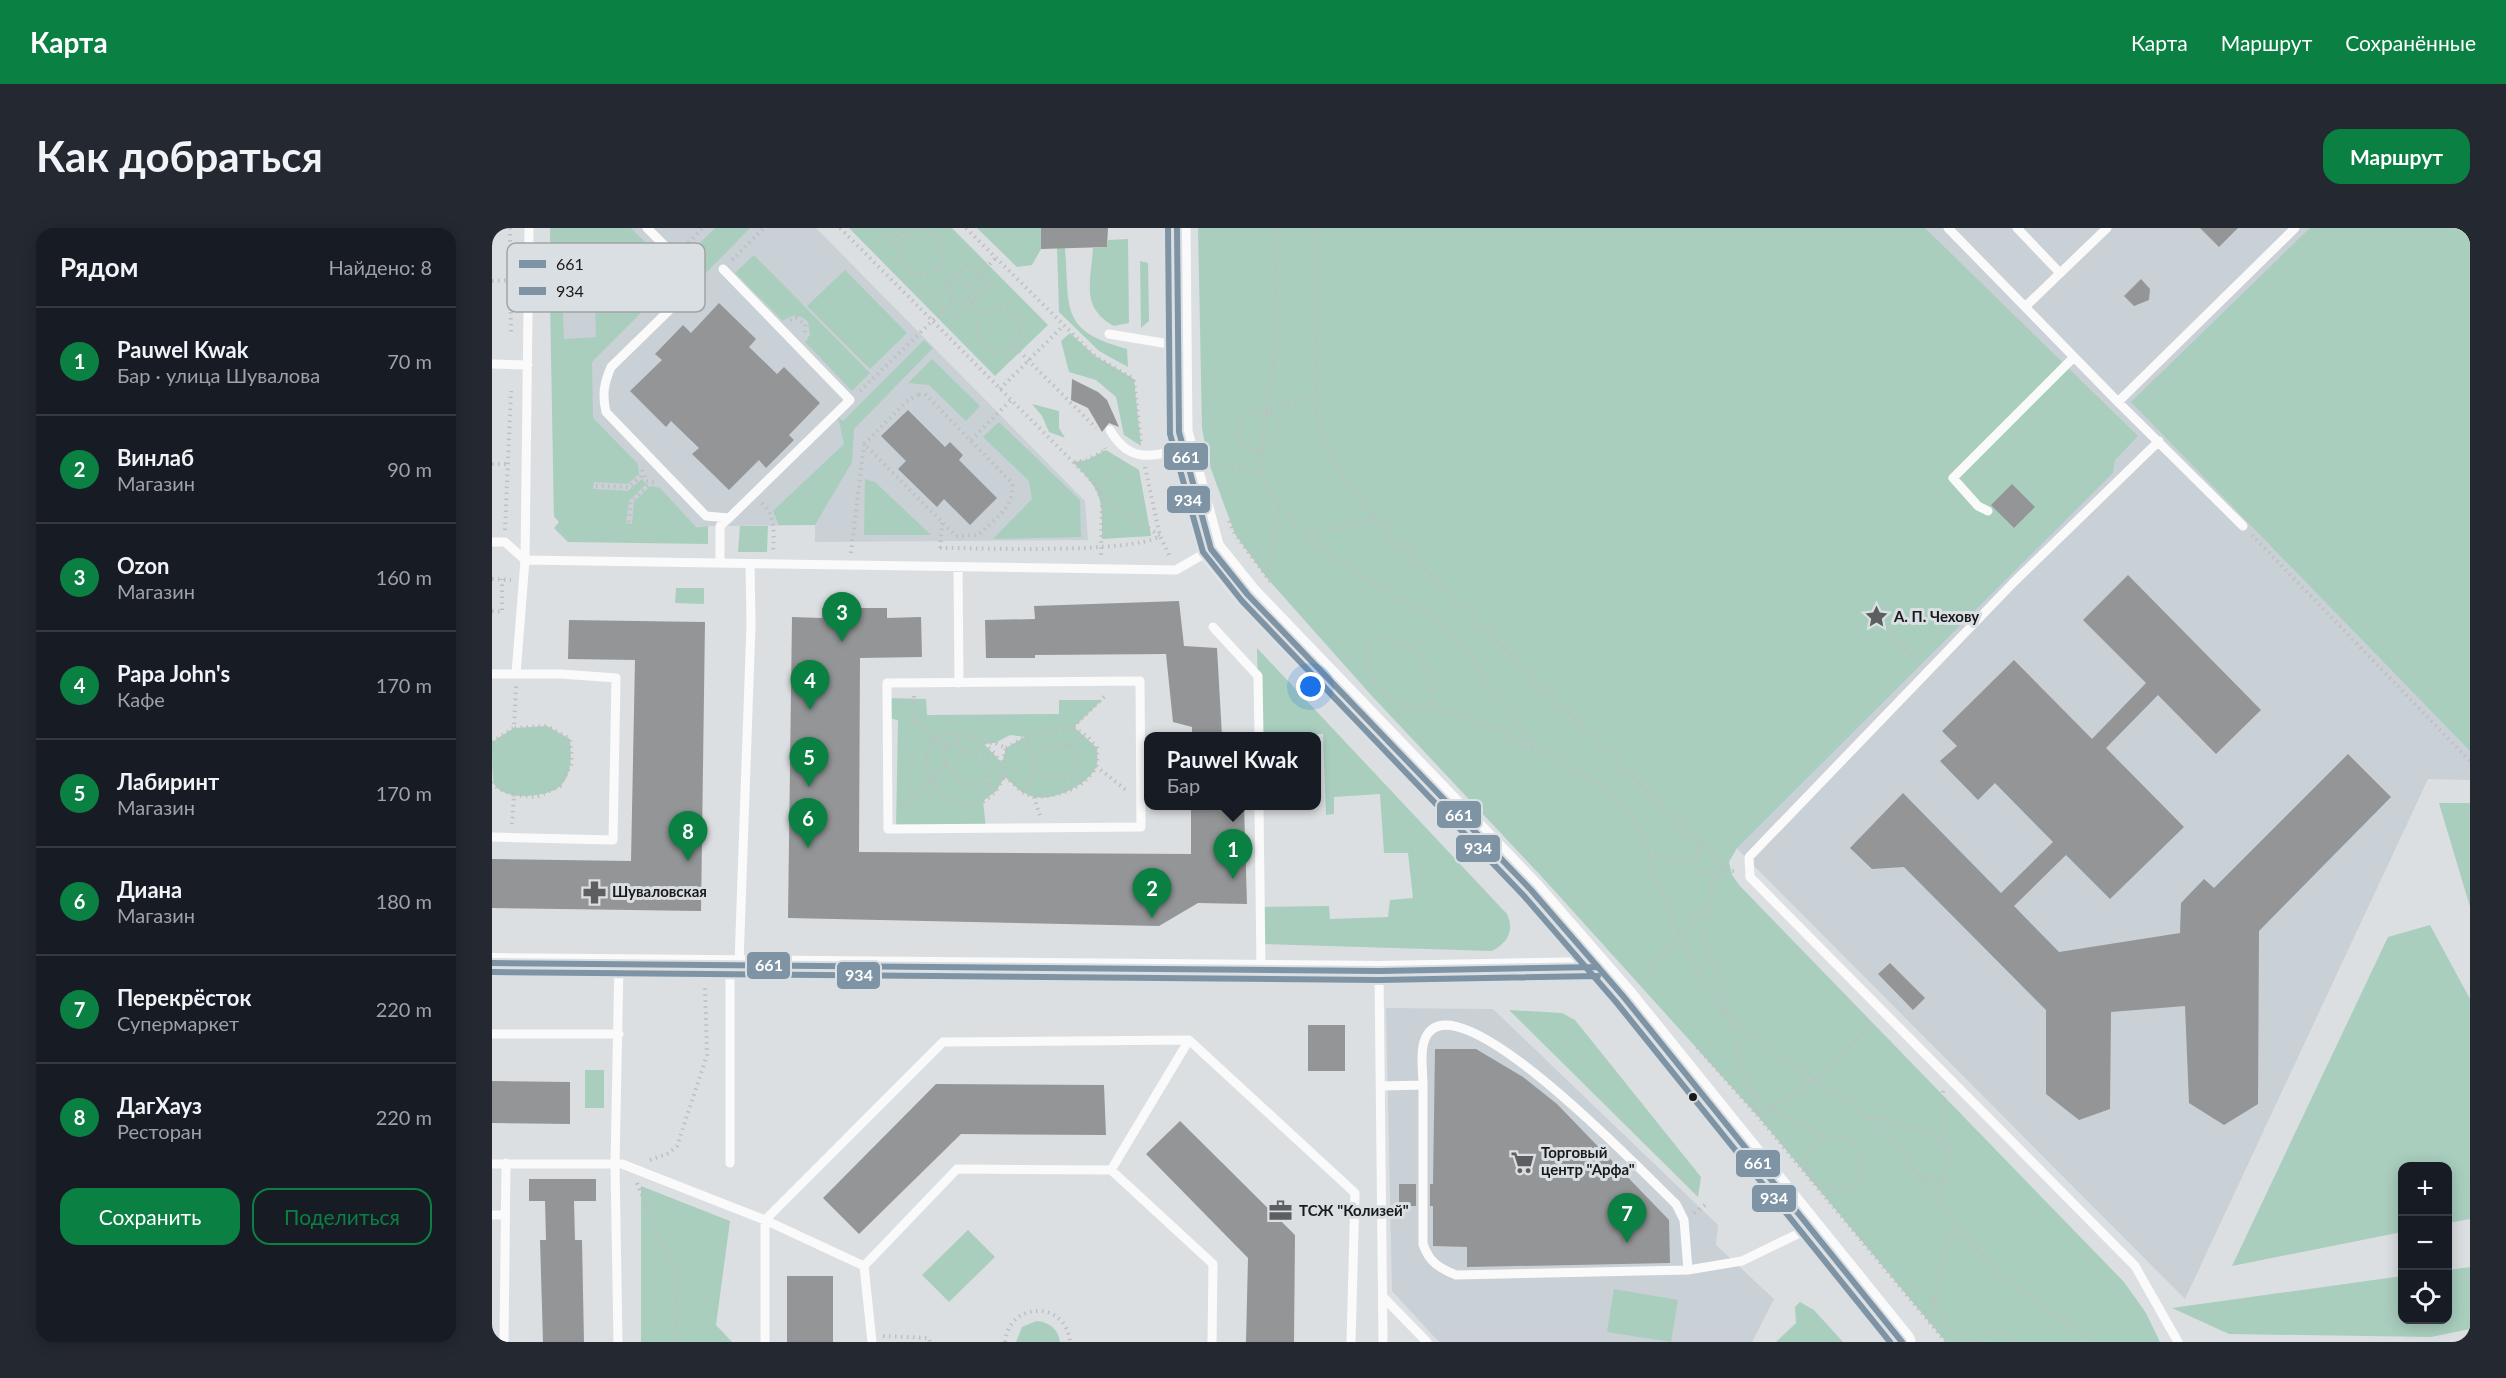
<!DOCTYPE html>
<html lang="ru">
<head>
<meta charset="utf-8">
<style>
  :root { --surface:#171b24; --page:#242831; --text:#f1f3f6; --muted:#9ea1a6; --line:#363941; --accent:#0b8043 }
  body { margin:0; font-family:Lato,sans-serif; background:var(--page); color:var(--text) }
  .controls { position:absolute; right:18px; bottom:18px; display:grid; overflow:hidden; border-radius:12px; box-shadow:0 3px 15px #0003 }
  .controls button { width:54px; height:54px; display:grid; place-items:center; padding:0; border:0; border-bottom:2px solid var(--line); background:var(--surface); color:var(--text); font:30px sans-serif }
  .you { position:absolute; left:819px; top:459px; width:21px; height:21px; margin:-15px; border:4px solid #fff; border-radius:50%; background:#1a73e8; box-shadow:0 0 0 9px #1a73e833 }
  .badge { display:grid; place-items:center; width:39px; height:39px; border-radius:50%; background:var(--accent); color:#fff; font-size:20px; font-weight:700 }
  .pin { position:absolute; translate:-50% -50px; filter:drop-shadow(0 2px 3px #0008) }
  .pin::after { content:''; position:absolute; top:32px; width:21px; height:18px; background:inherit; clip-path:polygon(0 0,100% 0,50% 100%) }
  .popup { position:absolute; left:652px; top:504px; width:177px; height:78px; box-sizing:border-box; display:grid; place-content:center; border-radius:12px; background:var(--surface); filter:drop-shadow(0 2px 4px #0005); font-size:20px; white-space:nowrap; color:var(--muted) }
  .popup b { font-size:22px; color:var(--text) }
  .popup::after { content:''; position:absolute; left:50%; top:100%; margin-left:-12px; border:12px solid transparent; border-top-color:var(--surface) }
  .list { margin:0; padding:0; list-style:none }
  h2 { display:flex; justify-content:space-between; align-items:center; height:78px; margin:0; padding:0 24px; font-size:26px }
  h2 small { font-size:20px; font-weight:400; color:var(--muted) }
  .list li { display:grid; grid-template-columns:39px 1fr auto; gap:18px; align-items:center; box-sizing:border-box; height:108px; padding:0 24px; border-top:2px solid var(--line) }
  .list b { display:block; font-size:22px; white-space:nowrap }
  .list p { margin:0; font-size:20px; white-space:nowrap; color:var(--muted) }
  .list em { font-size:20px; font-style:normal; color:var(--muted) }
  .actions { display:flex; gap:12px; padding:18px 24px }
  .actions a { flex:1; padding:14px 0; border:2px solid var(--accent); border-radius:18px; text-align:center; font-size:21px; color:var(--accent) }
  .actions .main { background:var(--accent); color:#fff }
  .icon { flex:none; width:33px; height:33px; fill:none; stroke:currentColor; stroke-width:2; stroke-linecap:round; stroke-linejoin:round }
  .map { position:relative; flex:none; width:1978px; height:1114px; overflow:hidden; border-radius:18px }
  header { display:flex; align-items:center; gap:36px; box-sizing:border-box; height:84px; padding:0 30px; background:var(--accent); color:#fff }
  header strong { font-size:28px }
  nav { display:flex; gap:33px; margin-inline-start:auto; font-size:21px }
  .intro { display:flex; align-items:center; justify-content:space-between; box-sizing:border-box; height:144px; padding:0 36px }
  h1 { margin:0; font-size:42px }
  .button { padding:15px 27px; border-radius:18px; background:var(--accent); color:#fff; font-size:21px; font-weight:700 }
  main { display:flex; gap:36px; padding:0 36px }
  aside { flex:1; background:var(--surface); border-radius:18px; box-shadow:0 3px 15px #0003 }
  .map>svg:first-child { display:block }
  .built { fill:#c9d0d6 }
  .green { fill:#a9cebe; fill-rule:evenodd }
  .building { fill:#949597 }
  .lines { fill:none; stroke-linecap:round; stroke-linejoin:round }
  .path { stroke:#bebfc0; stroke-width:4; stroke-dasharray:1.5 4.5; stroke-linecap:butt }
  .lane { stroke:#fafafa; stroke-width:9 }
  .street { stroke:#fafafa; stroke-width:20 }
  .secondary { stroke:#fafafa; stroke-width:27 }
  .bus-1-casing { stroke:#dadfe3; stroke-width:10 }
  .bus-2-casing { stroke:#dadfe3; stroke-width:10 }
  .bus-1 { stroke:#7e94a4; stroke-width:6 }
  .bus-2 { stroke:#7e94a4; stroke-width:6 }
  .bus-dot { fill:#18191b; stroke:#dadfe3; stroke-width:2 }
  .labels { text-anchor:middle; stroke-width:6; stroke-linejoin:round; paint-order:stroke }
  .poi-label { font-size:15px; font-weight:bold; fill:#18191b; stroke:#dadfe3; text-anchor:start }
  .key { fill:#dadfe3; stroke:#a0a4a7; stroke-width:1.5 }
  .key-label { font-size:16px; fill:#18191b }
  .line-badge { stroke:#dadfe3; stroke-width:2 }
  .badge-label { font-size:16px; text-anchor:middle; font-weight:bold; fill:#fff }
</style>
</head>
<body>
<header>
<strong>Карта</strong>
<nav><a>Карта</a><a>Маршрут</a><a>Сохранённые</a></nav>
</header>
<div class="intro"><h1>Как добраться</h1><a class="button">Маршрут</a></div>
<main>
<aside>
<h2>Рядом<small>Найдено: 8</small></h2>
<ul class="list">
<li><span class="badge">1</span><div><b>Pauwel Kwak</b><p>Бар · улица Шувалова</p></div><em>70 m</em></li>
<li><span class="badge">2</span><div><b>Винлаб</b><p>Магазин</p></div><em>90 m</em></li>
<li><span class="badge">3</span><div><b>Ozon</b><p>Магазин</p></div><em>160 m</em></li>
<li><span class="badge">4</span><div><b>Papa John's</b><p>Кафе</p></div><em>170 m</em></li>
<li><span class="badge">5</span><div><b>Лабиринт</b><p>Магазин</p></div><em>170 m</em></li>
<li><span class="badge">6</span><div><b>Диана</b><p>Магазин</p></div><em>180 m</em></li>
<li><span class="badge">7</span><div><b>Перекрёсток</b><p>Супермаркет</p></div><em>220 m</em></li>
<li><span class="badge">8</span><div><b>ДагХауз</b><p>Ресторан</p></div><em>220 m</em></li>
</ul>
<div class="actions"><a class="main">Сохранить</a><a>Поделиться</a></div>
</aside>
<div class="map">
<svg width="1978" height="1114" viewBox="0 0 1978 1114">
  <rect width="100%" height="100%" fill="#dcdfe1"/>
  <path class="built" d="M58,0h266l269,273 3,39 -273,2v-17l-251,3 -10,-12z
    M853,0h1125v552l-42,-1 -243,520 -797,-801z
    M894,780l107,1 225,216 -2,20 58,54 -22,43h-313l-47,-51z"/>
  <path class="green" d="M58,0h81l26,26 4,-5 34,-1 20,-20h35l-51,52 -149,1z
    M357,0h103l96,97 -53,51z
    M485,0h64v21l-9,16 -15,2z
    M706,0h727l213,208 -23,24 -2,13 -376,375 -8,14 3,13 8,11 384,396 22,31 14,29h-214l-189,-227 -214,-237 -172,-183 -104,-117 -32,-44 -27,-73 -6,-33z
    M1818,0h160v523l-339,-349z
    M636,11l1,84 -15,3c-34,-19 -23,-44 -21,-78l14,-1 1,-7z
    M565,20h8c5,62 -6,82 62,101l1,18 -29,-16 -40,-39z
    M262,27l116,118 -18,18 -47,-49 5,-7 -2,-13c-8,-8 -16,-8 -25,-1l-48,-48z
    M648,33l8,2 1,58 -8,7z
    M353,42l62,63 -37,36 -63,-63z
    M165,69l-65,65 1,56 45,46 1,10 -11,10 -34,-2 -1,7 35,2 14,-12 4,5 -17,17 -3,22 6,1 2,-22 16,-16 10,2 36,39 12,-1v18l-140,-2 -14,-14 5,-6 -5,-6 -4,-213 13,9 1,27 32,-2 -1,-37z
    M578,105l25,23 39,23 7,67 -17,-11 -8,-38 -20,-17 -27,-8 -8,-31z
    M432,112l9,8 -79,81 -2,33 -37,63h-36l-6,-14 71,-67 -6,-27 5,4z
    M440,131l48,47 -14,15 -37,-36 -21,-2z
    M540,176l27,7v17l6,10 -16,-6 -7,-16z
    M507,194l81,78 1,37 -88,2 39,-40 -3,-18 -46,-44z
    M614,222l33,20 12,66 -49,3c0,-42 1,-46 -29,-77l14,-2z
    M373,251l10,3 56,53h-67z
    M248,298h28l-1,26h-29z
    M184,360h28v16l-29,-1z
    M765,420l250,266c8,17 0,29 -15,37l-231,-7 -1,-37 69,-1 1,13 58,-2 2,-17 23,-2 -5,-45h-24l-4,-59 -46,3v17l-8,1 -3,-81 -64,1z
    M395,470l39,1 1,16 132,-1v-14h43l-28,27 23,21c0,6 1,14 -1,19 -9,19 -45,36 -65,29 -11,-4 -18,-12 -26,-19l-9,14 -13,10 3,27 -90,1 2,-109 -11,-2zM518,507l15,2 -19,11 -4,15 -18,-19 11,-1z
    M55,498l23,13c1,16 3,36 -11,48 -14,11 -55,14 -65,-3 -2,-9 -2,-31 -2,-42l22,-14z
    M1947,575h31v104z
    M1938,697l40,74v220l-22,4v-57h-46v66l-170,34 156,-329z
    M1017,782l53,3 13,7 126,157 -3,20z
    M93,842h19v38h-19z
    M149,958l89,35 -14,104 16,17h-91z
    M476,1002l27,27 -46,45 -27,-27z
    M1978,1039v62l-39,8 -202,-3 -57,-26 230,-32v44h46v-50z
    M1122,1061l64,11 -7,42 -64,-10z
    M1308,1074l14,8 29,32h-67l20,-19 -1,-16z
    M544,1093c13,1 22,7 24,21h-44l6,-15z"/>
  <path class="building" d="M549,0h67l-1,19 -66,2z
    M1708,0h38l-19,19z
    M1649,51l9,10 -1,11 -15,6 -10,-10z
    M227,75l37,36 -7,8 28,27 7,-7 36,36 -31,32 5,5 -28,28 -7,-8 -30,30 -37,-36 7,-6 -28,-27 -5,6 -36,-36 32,-31 -7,-6 28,-29 8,8z
    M580,151l26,13 9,8 12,27 -10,-4 -7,9 -14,-24 -17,-8z
    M416,182l37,37 5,-5 13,13 -4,5 38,38 -27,27 -26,-26 -7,8 -39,-38 8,-8 -25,-25z
    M1520,256l23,23 -21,21 -23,-23z
    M1636,347l133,135 -45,44 -58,-59 -52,53 78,79 -74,72 -44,-44 -52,51 45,46 121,-19 1,-30 23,-24 10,9 134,-134 43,43 -132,134 -1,173 -34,21 -35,-22 -4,-97 -74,6 -1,97 -31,11 -33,-26v-84l-142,-143 -32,2 -22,-21 53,-55 98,100 52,-51 -58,-59 -17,17 -38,-39 17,-15 -15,-15 72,-71 78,79 54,-56 -63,-63z
    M687,373l5,45 33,2 5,88h-30v-9l-19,-5 -7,-68 -131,1v3h-49l-1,-38 50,-1 -1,-13z
    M330,380h65v10l34,-1 1,40 -62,1 -1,194 332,2v-48h53l3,98 -49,-1 -39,23 -371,-8 4,-301 30,1z
    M77,392l136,2 -4,289 -209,-3v-49l139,2 4,-201 -67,-1z
    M1398,735l35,35 -12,12 -35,-36z
    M816,797h37v46h-37z
    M943,821h41l47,28 34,27 112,116 1,43 -203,4v-20l-34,-1v-40h-3v-22h3z
    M0,853l78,1v42l-78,-1z
    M444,856l168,1 2,50 -145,-1 -102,100 -36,-36z
    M688,893l115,114 -1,107h-48l2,-84 -102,-104z
    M37,951h67v22h-22l1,39h7l2,102h-41l-3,-102h6l-1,-39h-16z
    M907,956h17v22h-17z
    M295,1048h46v66h-46z"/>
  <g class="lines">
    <path class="path" d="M18,0l1,104
      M348,0l254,255 8,17 -1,56
      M388,0l13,13 14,-13
      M474,0l129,128 39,23 7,63
      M785,0l-2,128 -14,91v27l18,33 47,46 31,21 78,44 21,19 77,109
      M823,0l1,184c10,45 31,72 60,108l349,349 12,3
      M407 24a22 22 0 1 1 44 0a22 22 0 1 1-44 0Z
      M186,20l7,-2 18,-18
      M240,32l32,-32
      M475,36l22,21 -35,35 -21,-21z
      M444,40l14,15
      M0,53l19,-1
      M457 64a11 11 0 1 1 22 0a11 11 0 1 1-22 0Z
      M476,57l28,-27
      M49,59l134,-1
      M479,75l12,12
      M485 103a22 22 0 1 1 44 0a22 22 0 1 1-44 0Z
      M298,92l6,-2 9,6v11
      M523,119l81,81
      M508,161l63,-63
      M368,163l93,-90
      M427,166h6l87,89c4,23 -18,37 -34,52l-22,1 -92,-92 42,-42z
      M774,183c36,24 -16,59 -27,26 -2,-6 -2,-12 2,-18 2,-4 6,-7 11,-8 6,-2 12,1 18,-1 15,-3 30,-9 45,-14
      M479,212l40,-40
      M717,233l52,13
      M582,234l13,-2 19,-10 -1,-2
      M0,236h16
      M653,239l15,69 10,21
      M150,242l4,11 10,2
      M104,258l33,1 13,-12
      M270,275c14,15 12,29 11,49
      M737,293l6,13 37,50
      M137,294l2,-20 19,-19
      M13,302l6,-139
      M815,307l68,-15
      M1760,307l218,226
      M448,320c43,0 190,6 220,-12l-63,-45 26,-28
      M448,320l2,-25
      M359,325l13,-108
      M775,349l12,-69
      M0,351l19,1
      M0,383l10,1v-33
      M1389,395l38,40
      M422,468l1,24 19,18c-24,32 13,79 50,63 10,-5 16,-16 21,-25 -7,-33 -41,-48 -71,-38
      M938,475c-30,28 -97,-59 -47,-64 34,-3 54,36 47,64 52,21 103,42 151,71 16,10 33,20 45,35 20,25 25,59 37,88 16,38 39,90 67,120 37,41 93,62 135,98 45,40 75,95 116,139 33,36 73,60 112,88
      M581,499l32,-31
      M442,510l12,9
      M0,514l22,-14 2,-42
      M492,515h11l11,5 -4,15
      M465,516l13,12 18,2 6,-4
      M575,517l20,-9
      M514,520l20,-11 47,-10 14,9 10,12c0,6 1,14 -1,19 -11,22 -40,30 -62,30
      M543,525l32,-8 7,7 3,16 -9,8
      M496,530l1,26
      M454,537l20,20 23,-1 7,7
      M604,538l30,24
      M543,545c14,9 32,3 48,7
      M513,548l17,16 12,5 6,19
      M0,554l5,6 17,7 -2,30
      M530,564c15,-22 17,-30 4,-55
      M22,567l23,2 23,-11 12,-23 -2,-24 -23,-13 -33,2
      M408,578c19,-9 29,-27 46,-41l-3,-8 3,-10 11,-3 3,-10
      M1209,617l-5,12 4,13 14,6 11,-7
      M1156,626l32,7 16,-4
      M1222,648l-11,59 24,76
      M1147,754l69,-79
      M1238,790l27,97c46,-19 82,-59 117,-93
      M1205,819l60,68 189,227
      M1258,860l22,21 53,28
      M1451,863l3,53
      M1376,889c30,5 57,14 82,30l-7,36
      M1315 935a27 27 0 1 1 54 0a27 27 0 1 1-54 0Z
      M158,932l19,-7 8,-7 30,-91 -2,-70
      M1429,950l17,-1 5,6v8l-6,7
      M145,955l37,91 3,68
      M1202,985l14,-10
      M1441,1070l13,28 30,16
      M1438,1094c4,-34 14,-65 27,-96
      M391,1108l46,2 1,4
      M513,1114c4,-41 61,-42 65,0
      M1490,1114l7,-10c10,-4 19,-1 22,10"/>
    <path class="lane" d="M155,0l19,19
      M1456,0l170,174 177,-174
      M1525,0l43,45
      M202,58l-83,81c-7,16 -9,28 -5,45l100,104 23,2 121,-118 -127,-131
      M1533,79l82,-79
      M617,106l66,11
      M0,136l36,1
      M1626,174l125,124
      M618,202c19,33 40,27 72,19
      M1667,213l-146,142 -264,274 1,20 385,389 43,76
      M1496,283l-10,-5 -25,-28 121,-121
      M0,314h13l20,18 651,10 33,-19
      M228,335v-37l9,-8
      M466,339l1,116
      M721,399l45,49 1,60
      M0,446h69l55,4 -3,162 -121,-3
      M24,446l9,-114 4,-332
      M648,453l1,146 -253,2 -1,-146z
      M767,578l2,163
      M247,735l12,-338 -1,-61
      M238,736v199
      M887,743l4,371
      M0,806h127
      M931,857v159c6,18 16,24 33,31l232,-5 54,-9 66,-32
      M889,858l42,-1c0,-14 -4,-38 4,-50 34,-56 221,143 249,169l8,16 4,50
      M0,936h130l143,56 99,46
      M619,942l78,-130
      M0,987h13
      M892,1070l43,44
      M12,1114l2,-179
      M126,1114l-3,-178 4,-201
      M273,1114v-122l178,-178 246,-2 166,153 -4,149
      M380,1114l-8,-76 93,-97 154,1 102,94 -1,78"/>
    <path class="street" d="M0,735l887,8 219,-4"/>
    <path class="secondary" d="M685,0l2,204 32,117 37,46 283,295 92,106 279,346"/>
    <defs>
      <path id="bus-1" d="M685,0l2,204 32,117 37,46 283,295 92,106 279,346
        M0,735l887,8 219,-4"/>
      <path id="bus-2" d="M676,0l2,206 33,118 39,49 282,295 92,106 274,340
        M0,744l887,8 219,-4"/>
    </defs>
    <use href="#bus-1" class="bus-1-casing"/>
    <use href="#bus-2" class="bus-2-casing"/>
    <use href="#bus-1" class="bus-1"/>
    <use href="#bus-2" class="bus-2"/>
  </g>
  <defs>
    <symbol id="sight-bare" viewBox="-9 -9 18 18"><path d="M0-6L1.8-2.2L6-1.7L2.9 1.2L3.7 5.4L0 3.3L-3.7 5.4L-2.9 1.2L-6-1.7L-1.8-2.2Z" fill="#5d5e60" stroke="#dadfe3" stroke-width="2.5" paint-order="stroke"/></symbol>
    <symbol id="pharmacy-bare" viewBox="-9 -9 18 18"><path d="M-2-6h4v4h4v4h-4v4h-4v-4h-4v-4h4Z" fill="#5d5e60" stroke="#dadfe3" stroke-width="2.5" paint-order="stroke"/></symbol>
    <symbol id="supermarket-bare" viewBox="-9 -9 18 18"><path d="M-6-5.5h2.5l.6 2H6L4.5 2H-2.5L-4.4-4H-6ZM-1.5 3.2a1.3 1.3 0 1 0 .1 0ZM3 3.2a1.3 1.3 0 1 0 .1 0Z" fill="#5d5e60" stroke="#dadfe3" stroke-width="2.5" paint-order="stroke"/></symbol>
    <symbol id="office-bare" viewBox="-9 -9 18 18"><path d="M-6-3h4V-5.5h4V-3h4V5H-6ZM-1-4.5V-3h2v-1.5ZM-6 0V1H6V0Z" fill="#5d5e60" stroke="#dadfe3" stroke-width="2.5" paint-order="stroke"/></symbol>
  </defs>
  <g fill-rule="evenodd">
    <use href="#sight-bare" x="1368" y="372" width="33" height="33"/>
    <use href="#pharmacy-bare" x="86" y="648" width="33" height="33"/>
    <use href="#supermarket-bare" x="1014" y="918" width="33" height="33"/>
    <use href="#office-bare" x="772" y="966" width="33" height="33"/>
  </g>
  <circle class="bus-dot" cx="1201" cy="869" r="5"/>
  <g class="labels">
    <g class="poi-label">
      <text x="1402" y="394">А. П. Чехову</text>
      <text x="120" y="669">Шуваловская</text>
      <text x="1049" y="930">Торговый<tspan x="1049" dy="17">центр "Арфа"</tspan></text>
      <text x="807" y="988">ТСЖ "Колизей"</text>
    </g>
  </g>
  <rect x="15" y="15" width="198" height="69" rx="9" class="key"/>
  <rect x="27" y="32" width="27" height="8" fill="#7e94a4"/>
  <rect x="27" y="59" width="27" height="8" fill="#7e94a4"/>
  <g class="key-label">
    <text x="64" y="42">661</text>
    <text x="64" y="69">934</text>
  </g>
  <g class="line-badge">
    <rect x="671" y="214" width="46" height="29" rx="6" fill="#7e94a4"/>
    <rect x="674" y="257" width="45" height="29" rx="6" fill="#7e94a4"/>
    <rect x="944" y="572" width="46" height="29" rx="6" fill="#7e94a4"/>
    <rect x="963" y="606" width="46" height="29" rx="6" fill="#7e94a4"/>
    <rect x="254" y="723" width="45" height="29" rx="6" fill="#7e94a4"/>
    <rect x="344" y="733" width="45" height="29" rx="6" fill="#7e94a4"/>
    <rect x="1243" y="921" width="46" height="29" rx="6" fill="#7e94a4"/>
    <rect x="1259" y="956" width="46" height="29" rx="6" fill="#7e94a4"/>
  </g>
  <g class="badge-label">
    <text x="694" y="235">661</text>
    <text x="696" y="278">934</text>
    <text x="967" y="593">661</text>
    <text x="986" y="626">934</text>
    <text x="277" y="743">661</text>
    <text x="367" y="753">934</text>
    <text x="1266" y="941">661</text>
    <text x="1282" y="976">934</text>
  </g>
</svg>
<div class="controls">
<button>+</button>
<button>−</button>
<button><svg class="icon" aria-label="locate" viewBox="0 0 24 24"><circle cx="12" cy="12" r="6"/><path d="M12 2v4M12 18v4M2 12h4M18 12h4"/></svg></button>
</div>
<div class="you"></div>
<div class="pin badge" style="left:741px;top:651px">1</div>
<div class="popup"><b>Pauwel Kwak</b>Бар</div>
<div class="pin badge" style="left:660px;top:690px">2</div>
<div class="pin badge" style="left:350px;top:414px">3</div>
<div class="pin badge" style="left:318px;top:482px">4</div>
<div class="pin badge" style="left:317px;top:559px">5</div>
<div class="pin badge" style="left:316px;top:620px">6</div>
<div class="pin badge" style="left:1135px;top:1015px">7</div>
<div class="pin badge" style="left:196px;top:633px">8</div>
</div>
</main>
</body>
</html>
